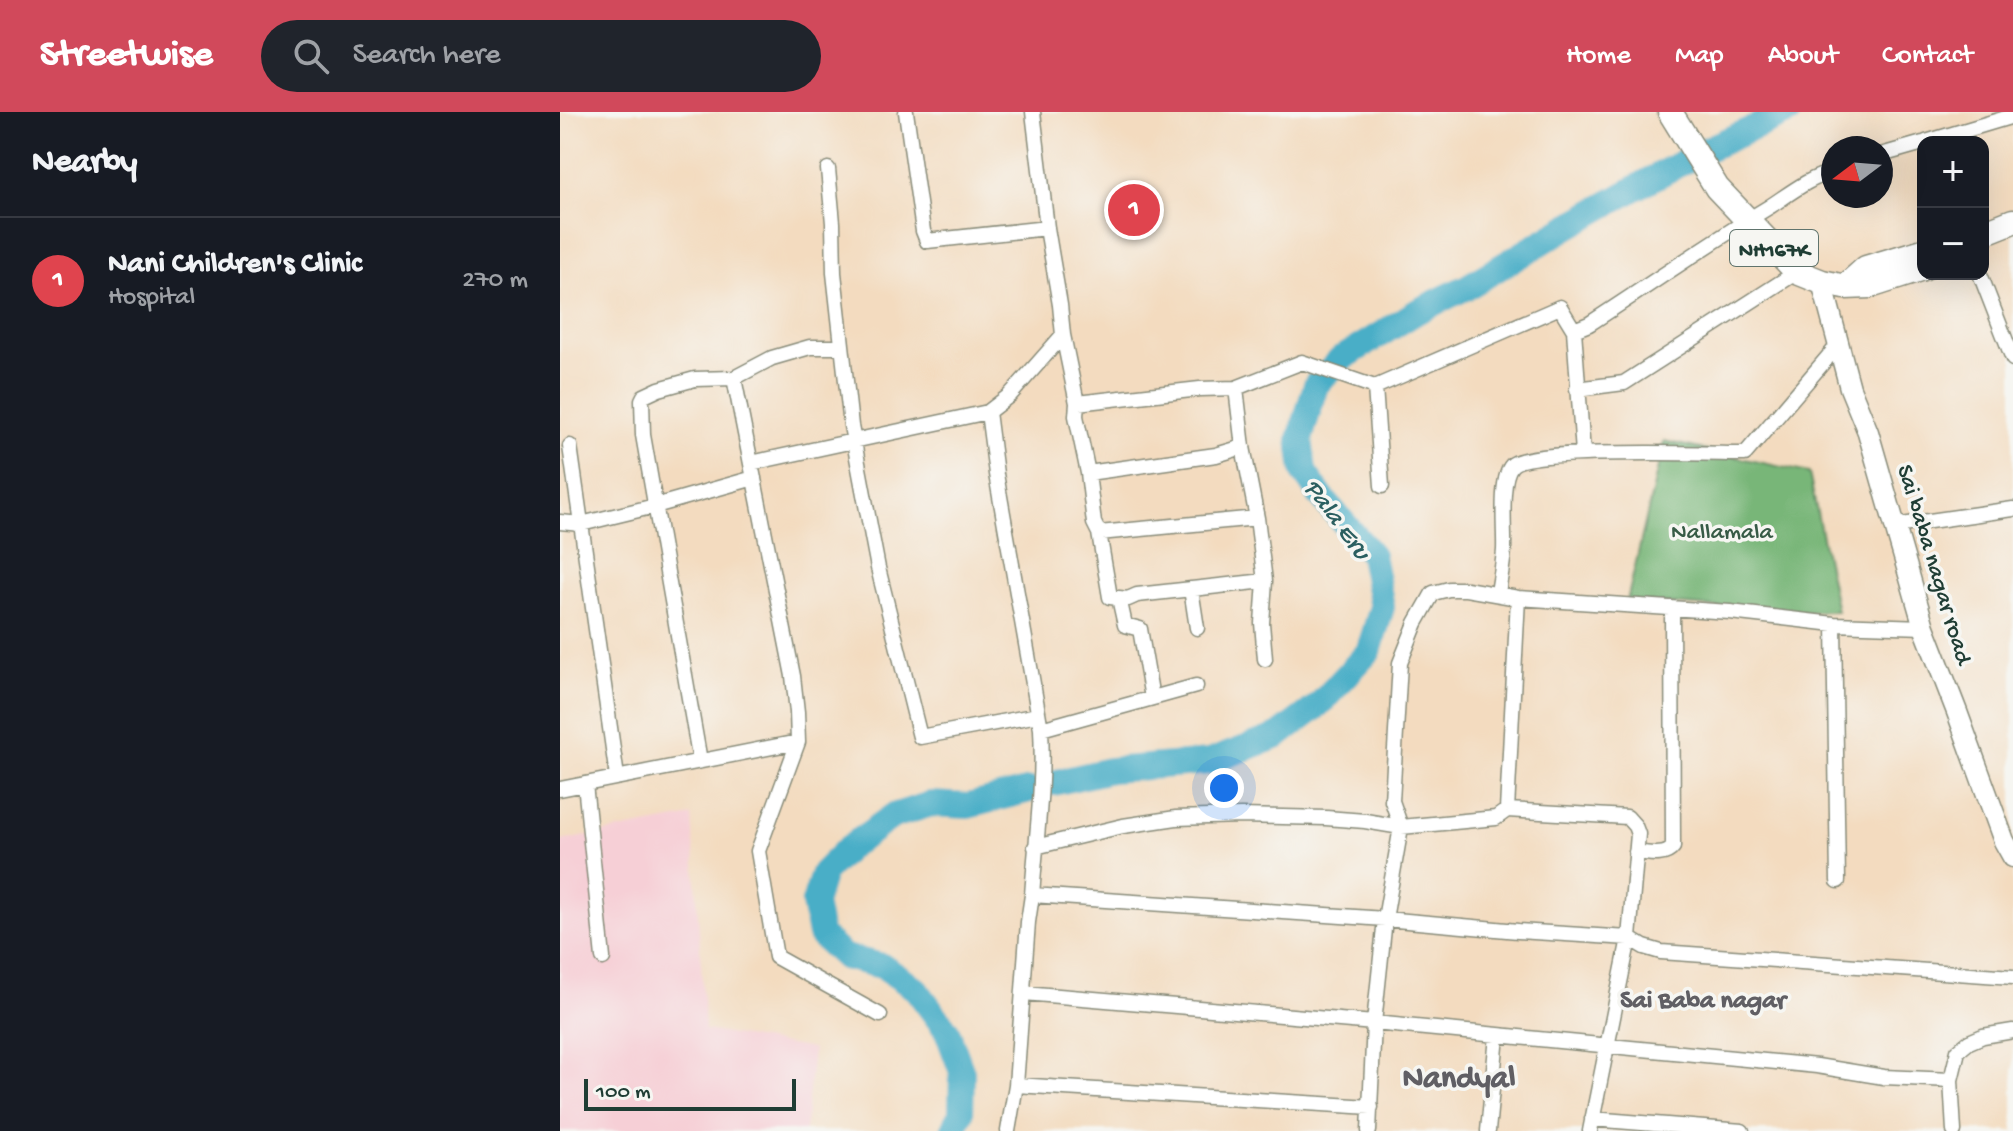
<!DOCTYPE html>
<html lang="en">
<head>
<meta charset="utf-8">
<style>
  :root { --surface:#171b24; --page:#20242c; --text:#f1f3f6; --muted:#9ea1a6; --line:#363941; --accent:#d1495b }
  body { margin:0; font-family:"Gochi Hand",sans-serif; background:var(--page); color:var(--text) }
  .controls { position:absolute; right:24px; top:24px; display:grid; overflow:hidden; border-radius:16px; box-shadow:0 8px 32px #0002 }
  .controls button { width:72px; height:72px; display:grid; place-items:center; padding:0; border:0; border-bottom:2px solid var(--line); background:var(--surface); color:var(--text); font:40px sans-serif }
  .compass { position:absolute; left:1261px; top:24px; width:72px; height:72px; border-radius:50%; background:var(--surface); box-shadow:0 8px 32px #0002; rotate:254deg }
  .scale { position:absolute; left:24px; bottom:20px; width:212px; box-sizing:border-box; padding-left:8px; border:4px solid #1f3d34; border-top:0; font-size:22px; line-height:28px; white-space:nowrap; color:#1f3d34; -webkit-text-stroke:6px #f6f6f2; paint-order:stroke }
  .you { position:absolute; left:664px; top:676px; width:28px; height:28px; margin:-20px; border:6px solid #fff; border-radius:50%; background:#1a73e8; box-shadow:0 0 0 12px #1a73e833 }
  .badge { display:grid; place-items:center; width:52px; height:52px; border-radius:50%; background:var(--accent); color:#fff; font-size:26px; font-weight:700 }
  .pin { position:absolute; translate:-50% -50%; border:4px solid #fff; box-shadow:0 2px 8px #0006 }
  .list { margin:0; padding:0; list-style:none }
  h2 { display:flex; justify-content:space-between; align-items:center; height:104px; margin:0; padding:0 32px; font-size:34px }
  h2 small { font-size:26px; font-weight:400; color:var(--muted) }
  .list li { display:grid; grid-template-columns:52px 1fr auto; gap:24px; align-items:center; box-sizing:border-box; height:128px; padding:0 32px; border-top:2px solid var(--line) }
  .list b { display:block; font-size:30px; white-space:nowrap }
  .list p { margin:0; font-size:26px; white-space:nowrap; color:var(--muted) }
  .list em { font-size:26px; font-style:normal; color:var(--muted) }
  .icon { flex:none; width:44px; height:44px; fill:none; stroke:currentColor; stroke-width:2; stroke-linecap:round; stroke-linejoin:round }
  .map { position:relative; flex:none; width:1453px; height:1019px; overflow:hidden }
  header { display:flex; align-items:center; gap:48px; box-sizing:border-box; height:112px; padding:0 40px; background:var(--accent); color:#fff }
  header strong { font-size:38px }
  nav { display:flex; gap:44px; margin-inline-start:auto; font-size:28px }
  .search { width:560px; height:72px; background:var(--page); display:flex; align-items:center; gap:20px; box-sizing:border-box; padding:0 28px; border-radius:44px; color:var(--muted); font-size:30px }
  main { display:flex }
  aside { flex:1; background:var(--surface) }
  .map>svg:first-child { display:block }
  .built { fill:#f6cfd6 }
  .forest { fill:#78b678; stroke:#4c7a56; stroke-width:2 }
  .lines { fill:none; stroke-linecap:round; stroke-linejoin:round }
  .river { stroke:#48aec7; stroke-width:26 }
  .minor-casing { stroke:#898c7a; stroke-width:17 }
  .secondary-casing { stroke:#898c7a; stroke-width:23 }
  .trunk-casing { stroke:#898c7a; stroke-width:27 }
  .minor { stroke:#fff; stroke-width:14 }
  .secondary { stroke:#fff; stroke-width:20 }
  .trunk { stroke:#fff; stroke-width:24 }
  .labels { text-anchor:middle; stroke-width:7; stroke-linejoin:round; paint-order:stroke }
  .shield { fill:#f6f6f2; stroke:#60746d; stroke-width:2 }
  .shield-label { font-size:22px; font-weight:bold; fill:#1f3d34 }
  .park-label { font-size:24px; fill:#375b46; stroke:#f6f6f2 }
  .street-label { font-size:24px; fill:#1f3d34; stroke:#f6f6f2 }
  .water-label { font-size:26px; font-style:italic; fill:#2b5f60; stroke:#f6f6f2 }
  .neighbourhood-label { font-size:26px; font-weight:bold; fill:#605f64; stroke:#f6f6f2 }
  .district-label { font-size:32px; font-weight:bold; fill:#605f64; stroke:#f6f6f2 }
</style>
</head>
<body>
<header>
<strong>Streetwise</strong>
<div class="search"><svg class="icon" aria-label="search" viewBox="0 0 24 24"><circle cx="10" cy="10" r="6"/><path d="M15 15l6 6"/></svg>Search here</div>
<nav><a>Home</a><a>Map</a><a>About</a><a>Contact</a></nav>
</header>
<main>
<aside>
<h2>Nearby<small></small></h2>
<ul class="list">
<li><span class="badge" style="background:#e0444e">1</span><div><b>Nani Children's Clinic</b><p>Hospital</p></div><em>270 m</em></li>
</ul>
</aside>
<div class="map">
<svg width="1453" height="1019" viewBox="0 0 1453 1019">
  <rect width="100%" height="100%" fill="#f6f6f2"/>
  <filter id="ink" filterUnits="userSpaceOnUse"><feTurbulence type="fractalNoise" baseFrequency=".0125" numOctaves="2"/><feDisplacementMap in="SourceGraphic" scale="16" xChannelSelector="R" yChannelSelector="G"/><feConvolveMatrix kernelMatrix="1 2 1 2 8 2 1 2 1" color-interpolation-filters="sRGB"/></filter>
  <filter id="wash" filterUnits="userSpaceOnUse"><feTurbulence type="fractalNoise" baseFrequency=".006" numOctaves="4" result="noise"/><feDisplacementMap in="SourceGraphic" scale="32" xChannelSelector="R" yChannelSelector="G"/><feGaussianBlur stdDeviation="1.8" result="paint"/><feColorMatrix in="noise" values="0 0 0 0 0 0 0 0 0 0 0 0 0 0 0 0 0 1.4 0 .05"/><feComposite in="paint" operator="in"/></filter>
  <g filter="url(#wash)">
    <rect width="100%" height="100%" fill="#f3dbbf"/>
    <path class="built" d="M132,704l13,214 108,19 -8,82h-245v-290z"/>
    <path class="forest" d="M1104,329l145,32 28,138 -54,1 -156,-11z"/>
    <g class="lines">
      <path class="river" d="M493,671l57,-13 99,-8 69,-26 41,-31 50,-54 13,-44 -10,-52 -49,-56 -19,-27 -4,-33 16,-54 25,-26 77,-48 49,-24 102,-61 79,-45 57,-31 84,-38
        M393,1019l8,-17 1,-42 -15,-41 -31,-42 -34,-23 -38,-9 -24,-22 -6,-32 9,-30 25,-25 45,-32 38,-12 37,2 62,-16"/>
    </g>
  </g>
  <g filter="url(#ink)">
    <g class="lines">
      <defs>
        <path id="minor" d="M346,0l17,119 4,10 120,-13
          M473,0l14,116 13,77 3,30 -53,60 -22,17 8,62 45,255c3,56 -5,111 -9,166l353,24 133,12 111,7 15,9 17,5 352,25
          M1366,30l87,-26
          M1321,43l42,-12
          M268,57l5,54 1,50 17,153 27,142 42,169 118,-22
          M1420,162l33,85
          M503,223l14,68 -1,13 12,57 6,50 5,10 11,64 18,2 9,-4 128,-14
          M815,275l185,-80 14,23
          M676,276l7,59 14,71 8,63 -3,42 3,36
          M1017,277l47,-6 173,-111
          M517,291l123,-14 36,-1 66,-26 73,25 7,99
          M10,334l47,331
          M1023,341l-9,-123 15,-6c60,-39 119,-80 180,-117 20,-13 41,-30 64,-35
          M191,351l237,-51
          M528,361l128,-18 27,-8
          M0,410l21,2 74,-18 99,-28
          M1335,414l118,-17
          M539,421l158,-15
          M631,477l6,39
          M938,481c2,-14 5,-28 6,-43 1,-19 -5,-71 8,-85 17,-17 199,-11 233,-11l94,-110
          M559,486l6,27 15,4 12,69
          M1274,512l4,257
          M481,617l155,-43
          M238,630l-40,109 18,106 104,58
          M140,649l-57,-326 -1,-35 2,-4 15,-7 36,-10 39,-1 38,-20 38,-11h32
          M25,672l18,174
          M0,677l238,-47 -1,-30 -4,-36 -59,-298
          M947,698l11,-212
          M475,735l88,-21 53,-8 65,-2 85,2 39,3 36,6 95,-9 11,-8 120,7 8,9 3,8 -9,104 -39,193
          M1076,740c12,1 29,6 37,-5l-1,-239
          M464,881l350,30 443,43 67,11 67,3
          M456,973l355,22
          M1032,1007l150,12
          M448,1019l8,-46 12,-163 4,-27
          M809,1019l5,-108 11,-104 16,-92 -9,-26 8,-138 16,-40 17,-30 16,-4h17l52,9 212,14 104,12 90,3
          M928,1019l9,-95
          M1394,1019l-3,-51 7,-29 11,-9 14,-6 30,-5"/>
        <path id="secondary" d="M1262,170l28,106 18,44 56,195 33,85 47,129 9,16"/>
        <path id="trunk" d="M1110,0l47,76 80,84 25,10 23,5 25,-1 53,-17
          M1423,121l30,-12
          M1285,175l21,-19 57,-17"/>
      </defs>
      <use href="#minor" class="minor-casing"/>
      <use href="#secondary" class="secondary-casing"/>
      <use href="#trunk" class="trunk-casing"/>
      <use href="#minor" class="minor"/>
      <use href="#secondary" class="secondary"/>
      <use href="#trunk" class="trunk"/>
    </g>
  </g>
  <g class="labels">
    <rect class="shield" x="1170" y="118" width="88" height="36" rx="6"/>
    <g class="shield-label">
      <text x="1214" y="144">NH167K</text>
    </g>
    <g class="park-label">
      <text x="1162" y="426">Nallamala</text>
    </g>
    <g class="street-label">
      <text transform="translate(1376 452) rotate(73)" y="8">Sai baba nagar road</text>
    </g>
    <g class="water-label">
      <text transform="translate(779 406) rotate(53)" y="9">Pala Eru</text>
    </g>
    <g class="neighbourhood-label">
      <text x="1143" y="895">Sai Baba nagar</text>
    </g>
    <g class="district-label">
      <text x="899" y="974">Nandyal</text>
    </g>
  </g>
</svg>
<div class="controls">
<button>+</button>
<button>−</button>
</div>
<svg class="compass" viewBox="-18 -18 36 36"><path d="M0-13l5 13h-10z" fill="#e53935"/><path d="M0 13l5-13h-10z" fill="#9ea1a6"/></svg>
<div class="scale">100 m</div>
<div class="you"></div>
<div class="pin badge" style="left:574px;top:98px;background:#e0444e">1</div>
</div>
</main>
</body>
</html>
